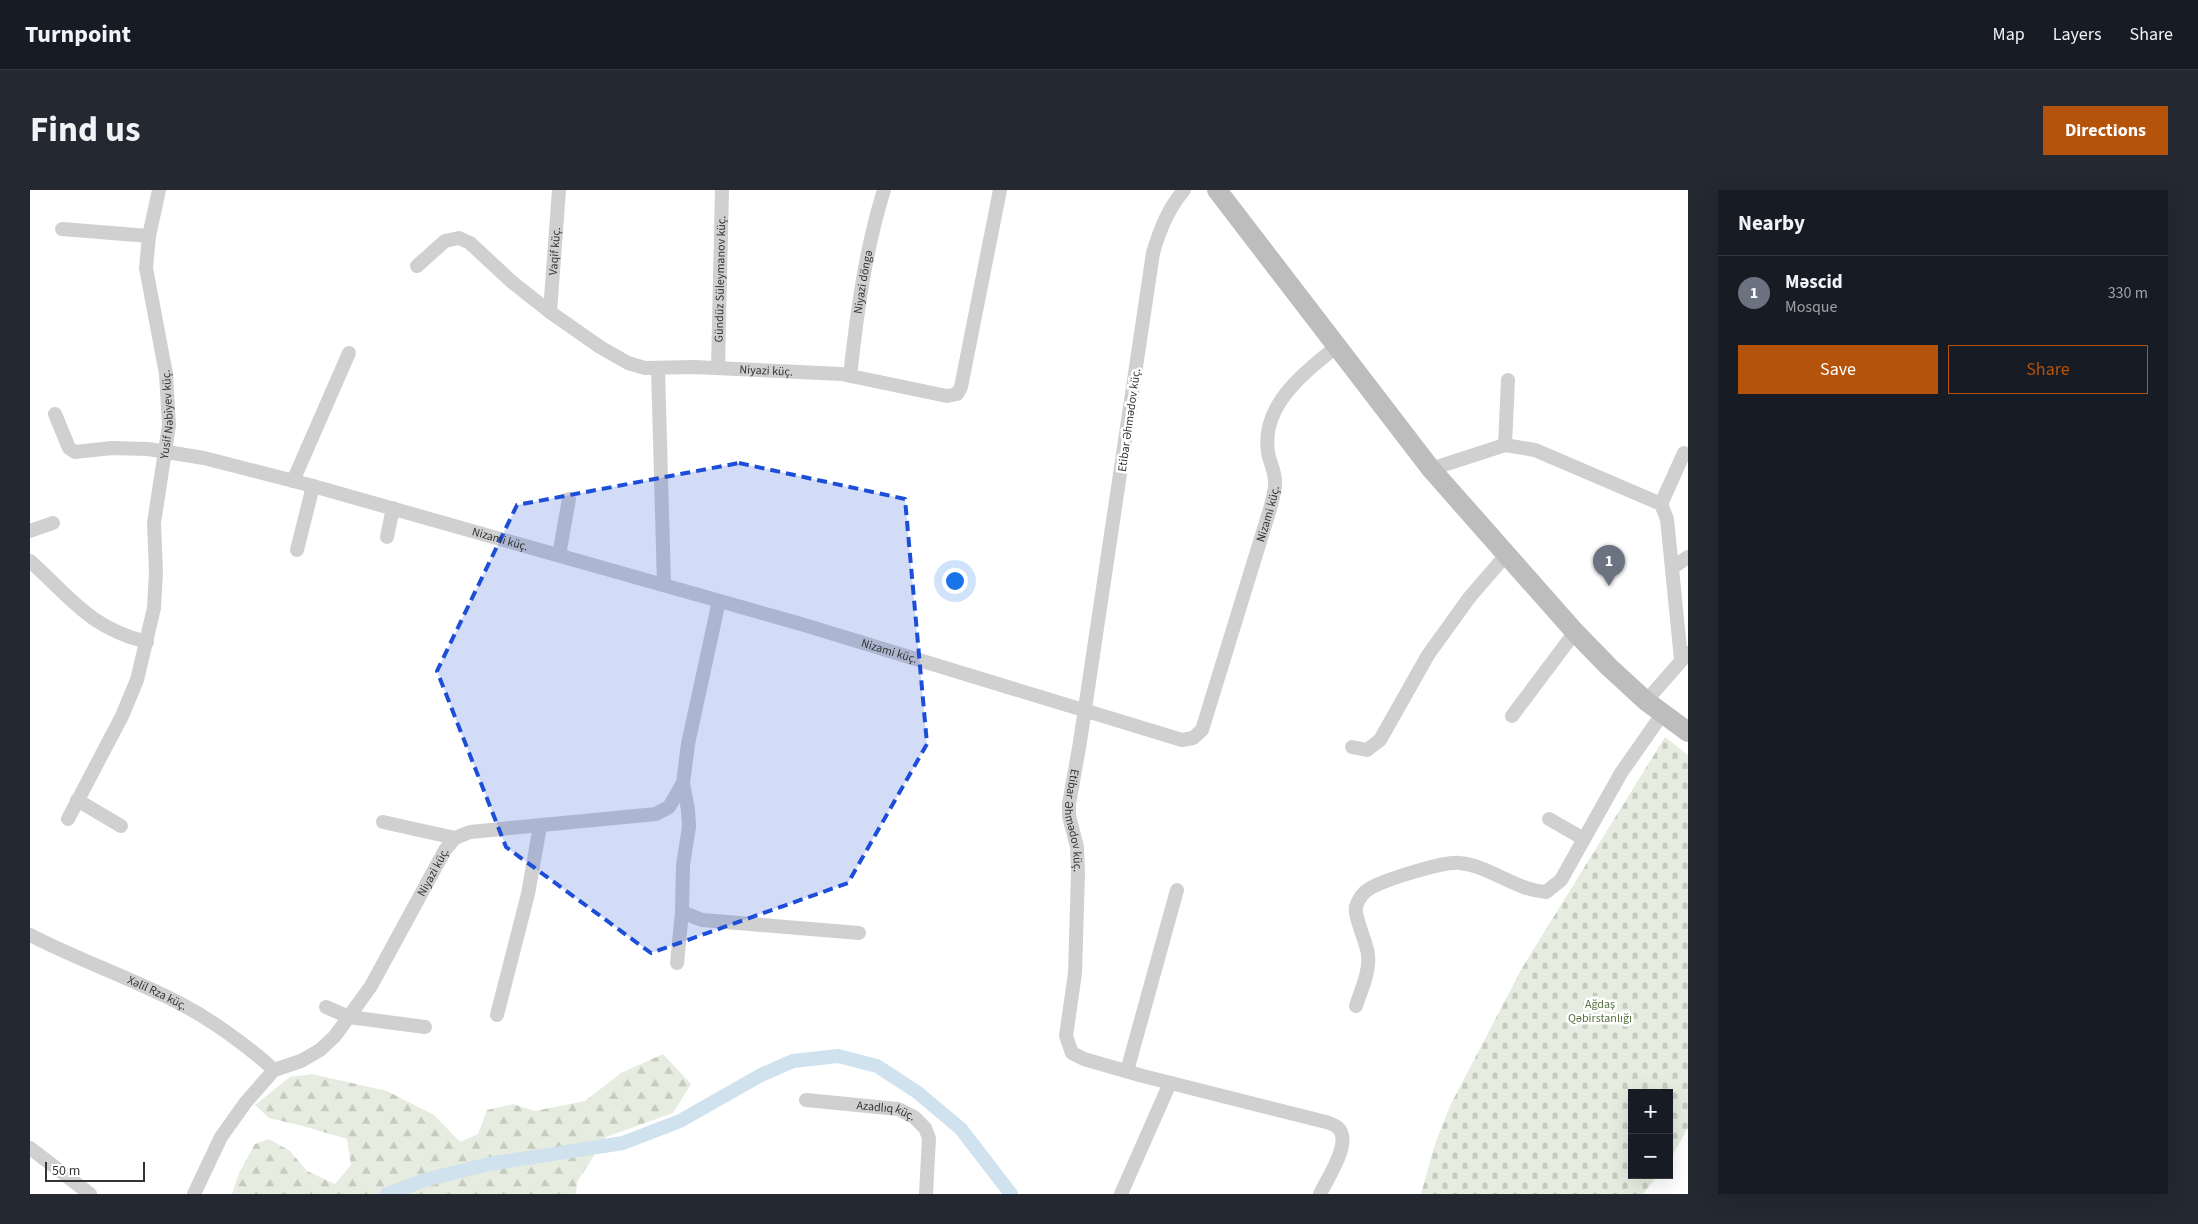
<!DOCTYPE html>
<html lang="en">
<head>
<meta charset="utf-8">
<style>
  :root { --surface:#171b24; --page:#242831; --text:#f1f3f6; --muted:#9ea1a6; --line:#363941; --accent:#b45309 }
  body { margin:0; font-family:"Source Sans 3",sans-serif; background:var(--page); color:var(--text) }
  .controls { position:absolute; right:15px; bottom:15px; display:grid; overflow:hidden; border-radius:0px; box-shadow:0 5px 20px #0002 }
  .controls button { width:45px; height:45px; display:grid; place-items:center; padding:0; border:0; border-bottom:1px solid var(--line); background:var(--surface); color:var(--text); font:25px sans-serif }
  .scale { position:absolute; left:15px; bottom:12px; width:100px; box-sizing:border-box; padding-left:5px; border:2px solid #333; border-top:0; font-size:14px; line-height:18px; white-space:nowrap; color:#333; -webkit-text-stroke:4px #fff; paint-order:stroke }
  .you { position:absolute; left:924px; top:390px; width:18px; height:18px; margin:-12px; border:4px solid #fff; border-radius:50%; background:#1a73e8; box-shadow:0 0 0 8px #1a73e833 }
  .badge { display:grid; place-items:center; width:32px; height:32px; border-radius:50%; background:var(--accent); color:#fff; font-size:16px; font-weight:700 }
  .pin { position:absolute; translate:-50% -41px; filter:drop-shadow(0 1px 2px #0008) }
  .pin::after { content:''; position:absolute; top:26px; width:18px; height:15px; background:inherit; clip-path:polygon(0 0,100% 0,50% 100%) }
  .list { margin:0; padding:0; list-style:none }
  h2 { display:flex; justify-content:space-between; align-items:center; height:65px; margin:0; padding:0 20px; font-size:21px }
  h2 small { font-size:16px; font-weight:400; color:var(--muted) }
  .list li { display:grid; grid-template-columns:32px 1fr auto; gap:15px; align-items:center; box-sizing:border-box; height:75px; padding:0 20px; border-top:1px solid var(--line) }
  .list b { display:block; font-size:19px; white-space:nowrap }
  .list p { margin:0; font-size:16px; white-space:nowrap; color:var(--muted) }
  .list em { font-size:16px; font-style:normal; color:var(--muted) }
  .actions { display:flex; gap:10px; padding:15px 20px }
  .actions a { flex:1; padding:11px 0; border:1px solid var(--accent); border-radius:0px; text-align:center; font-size:18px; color:var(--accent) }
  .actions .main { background:var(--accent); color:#fff }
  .map { position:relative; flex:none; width:1658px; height:1004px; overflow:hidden; border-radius:0px }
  header { display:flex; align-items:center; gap:30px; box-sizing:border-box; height:70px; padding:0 25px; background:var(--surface); border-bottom:1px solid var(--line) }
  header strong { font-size:24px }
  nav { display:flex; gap:28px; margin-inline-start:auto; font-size:18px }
  .intro { display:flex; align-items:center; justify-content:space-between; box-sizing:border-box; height:120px; padding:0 30px }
  h1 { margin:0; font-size:35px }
  .button { padding:12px 22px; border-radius:0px; background:var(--accent); color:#fff; font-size:18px; font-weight:700 }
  main { display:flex; gap:30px; padding:0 30px }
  aside { flex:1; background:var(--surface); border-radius:0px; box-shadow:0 5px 20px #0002 }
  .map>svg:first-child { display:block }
  .forest { fill:url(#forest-firs) }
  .cemetery { fill:url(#cemetery-stones) }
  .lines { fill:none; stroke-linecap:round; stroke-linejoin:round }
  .canal { stroke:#cfe2ee; stroke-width:14 }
  .street { stroke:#d0d0d0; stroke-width:14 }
  .secondary { stroke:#bdbdbd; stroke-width:20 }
  .marked { fill:#1d4ed8; fill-opacity:0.2; stroke:#1d4ed8; stroke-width:4; stroke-dasharray:10 6; stroke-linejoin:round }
  .labels { text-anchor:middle; stroke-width:5; stroke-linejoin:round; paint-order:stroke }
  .street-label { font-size:12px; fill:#333; stroke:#fff }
  .park-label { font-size:12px; fill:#56703f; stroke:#fff }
</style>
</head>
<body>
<header>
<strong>Turnpoint</strong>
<nav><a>Map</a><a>Layers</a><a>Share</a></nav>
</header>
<div class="intro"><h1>Find us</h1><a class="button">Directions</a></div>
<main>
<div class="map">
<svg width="1658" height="1004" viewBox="0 0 1658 1004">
  <defs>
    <pattern id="forest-firs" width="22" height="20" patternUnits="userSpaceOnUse" patternTransform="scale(1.25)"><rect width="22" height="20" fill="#e6ecdf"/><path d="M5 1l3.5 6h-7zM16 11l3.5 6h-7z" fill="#c6cbc0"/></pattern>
    <pattern id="cemetery-stones" width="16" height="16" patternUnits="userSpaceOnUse" patternTransform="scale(1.25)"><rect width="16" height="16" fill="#e6ecdf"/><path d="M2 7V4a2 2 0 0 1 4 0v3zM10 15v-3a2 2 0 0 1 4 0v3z" fill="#c6cbc0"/></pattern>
  </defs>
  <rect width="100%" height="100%" fill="#fff"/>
  <path class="forest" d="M633,864l28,30 -18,29 -67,24 -29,45 -1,12h-344l7,-21 16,-29 14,-5 21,12 17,20 28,13 16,-19 -4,-26 -44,-13 -34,-8 -14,-13 35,-28 22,-3 75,17 47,24 26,27 18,-8 9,-24 26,-6 22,7 50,-10 36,-28z"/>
  <path class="cemetery" d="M1635,547l23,18v373l-19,33v-68h-37v82h26l-15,19h-222l13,-47 16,-41 72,-138z"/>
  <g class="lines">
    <path class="canal" d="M357,1004l38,-14 64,-16 134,-21 57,-22 81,-46 32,-14 45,-5 39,10 40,26 44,37 50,65"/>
    <g class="street">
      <path id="s1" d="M1154,0c-16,19 -24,39 -31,63l-73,489 -11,62v12l8,31 1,26 -3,100 -9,63 6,17 12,6 59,17 179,45c5,1 11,3 15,6 17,13 -10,52 -17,67"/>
      <path d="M32,39l87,7"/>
      <path id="s2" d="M387,76l28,-25 14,-3 11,5 42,39 38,30 50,35 28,16 17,5 49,-1 147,7 106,22 10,-2 4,-7 39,-197"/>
      <path id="s3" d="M520,122l9,-122"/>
      <path d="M628,178l6,217"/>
      <path id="s4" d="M688,178l4,-178"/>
      <path id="s5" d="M820,186c7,-63 15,-125 34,-186"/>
      <path id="s6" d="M25,224l14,34 6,4 37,-4 36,1 56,9 109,28 488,138 381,116 11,-2 9,-8 68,-221c3,-12 7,-23 4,-35 -1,-7 -5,-14 -6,-22 -7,-47 36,-79 68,-105"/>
      <path d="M1475,255l3,-65"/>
      <path d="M1401,279l74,-24 30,5 126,54 6,15 14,140"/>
      <path d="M263,291l56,-128"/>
      <path d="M1631,314l23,-51"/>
      <path d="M0,341l23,-8"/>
      <path d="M357,347l6,-29"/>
      <path d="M267,360l16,-64"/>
      <path d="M529,365l10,-56"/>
      <path d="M0,371c41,37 60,67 117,81"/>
      <path d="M1642,378l16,-11"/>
      <path d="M1616,511l42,-48"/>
      <path d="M1482,526l63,-84"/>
      <path d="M1322,557l15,3 13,-10 48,-85 41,-57 37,-43"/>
      <path d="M653,593l5,27 1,17 -6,38 -1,47 20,8 157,13"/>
      <path d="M47,610l44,26"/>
      <path id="s7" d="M38,629l54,-103 15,-36 17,-72 2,-36 -2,-49 15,-98 -3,-51 -20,-106 3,-32 10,-46"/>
      <path d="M1519,629l35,20"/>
      <path d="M353,632l72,16"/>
      <path id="s8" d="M0,745c50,26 104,44 153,70 30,16 66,42 91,65"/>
      <path d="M647,773l5,-51"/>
      <path d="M1326,816c5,-16 14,-34 12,-51 -1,-13 -14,-37 -12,-48 2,-7 6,-14 13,-18 14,-9 75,-28 91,-26 30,3 55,27 86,29l15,-12 60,-107 42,-60"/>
      <path d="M296,817l23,10 76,10"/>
      <path d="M467,825l31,-121 12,-68"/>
      <path d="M1097,881l50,-181"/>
      <path id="s9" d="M776,910l92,9 16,8 11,11 4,10 -3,56"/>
      <path d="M0,958l60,46"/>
      <path id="s10" d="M164,1004l27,-57 25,-35 28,-32 27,-9 19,-11 15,-14 36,-50 74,-136 10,-12 15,-6 186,-18 13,-7 14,-24 5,-39 31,-143"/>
      <path d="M1091,1004l49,-111"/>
    </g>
    <path class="secondary" d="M1187,0l214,279 144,163 34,35 37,34 42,31"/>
  </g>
  <path class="marked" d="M709,273l166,36 22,245 -79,139 -197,70 -145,-106 -69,-176 80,-166z"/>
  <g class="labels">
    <g class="street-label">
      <text dy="4" stroke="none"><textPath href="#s3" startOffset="61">Vaqif küç.</textPath></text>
      <text dy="4" stroke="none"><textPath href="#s4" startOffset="89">Gündüz Süleymanov küç.</textPath></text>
      <text dy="4" stroke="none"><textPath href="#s5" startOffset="95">Niyazi döngə</textPath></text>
      <text dy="4" stroke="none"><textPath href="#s2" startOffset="402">Niyazi küç.</textPath></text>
      <text dy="4" stroke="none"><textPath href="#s7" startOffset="424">Yusif Nəbiyev küç.</textPath></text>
      <text transform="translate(1099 230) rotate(-82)" y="4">Etibar Əhmədov küç.</text>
      <text dy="4" stroke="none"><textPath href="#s6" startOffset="1441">Nizami küç.</textPath></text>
      <text dy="4" stroke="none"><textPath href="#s6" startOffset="481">Nizami küç.</textPath></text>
      <text dy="4" stroke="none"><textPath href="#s6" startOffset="886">Nizami küç.</textPath></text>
      <text dy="4" stroke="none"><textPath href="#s1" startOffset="645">Etibar Əhmədov küç.</textPath></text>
      <text dy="4" stroke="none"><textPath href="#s10" startOffset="411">Niyazi küç.</textPath></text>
      <text dy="4" stroke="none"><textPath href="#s8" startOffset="140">Xəlil Rza küç.</textPath></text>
      <text dy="4" stroke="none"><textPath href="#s9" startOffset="81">Azadlıq küç.</textPath></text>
    </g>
    <g class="park-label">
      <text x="1570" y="818">Ağdaş<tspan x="1570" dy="14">Qəbirstanlığı</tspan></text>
    </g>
  </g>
</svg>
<div class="controls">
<button>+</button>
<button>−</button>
</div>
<div class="scale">50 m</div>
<div class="you"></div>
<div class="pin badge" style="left:1579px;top:396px;background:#6b7280">1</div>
</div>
<aside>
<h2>Nearby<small></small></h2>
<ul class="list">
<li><span class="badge" style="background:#6b7280">1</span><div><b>Məscid</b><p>Mosque</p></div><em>330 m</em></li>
</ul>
<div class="actions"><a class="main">Save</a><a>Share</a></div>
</aside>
</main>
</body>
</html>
